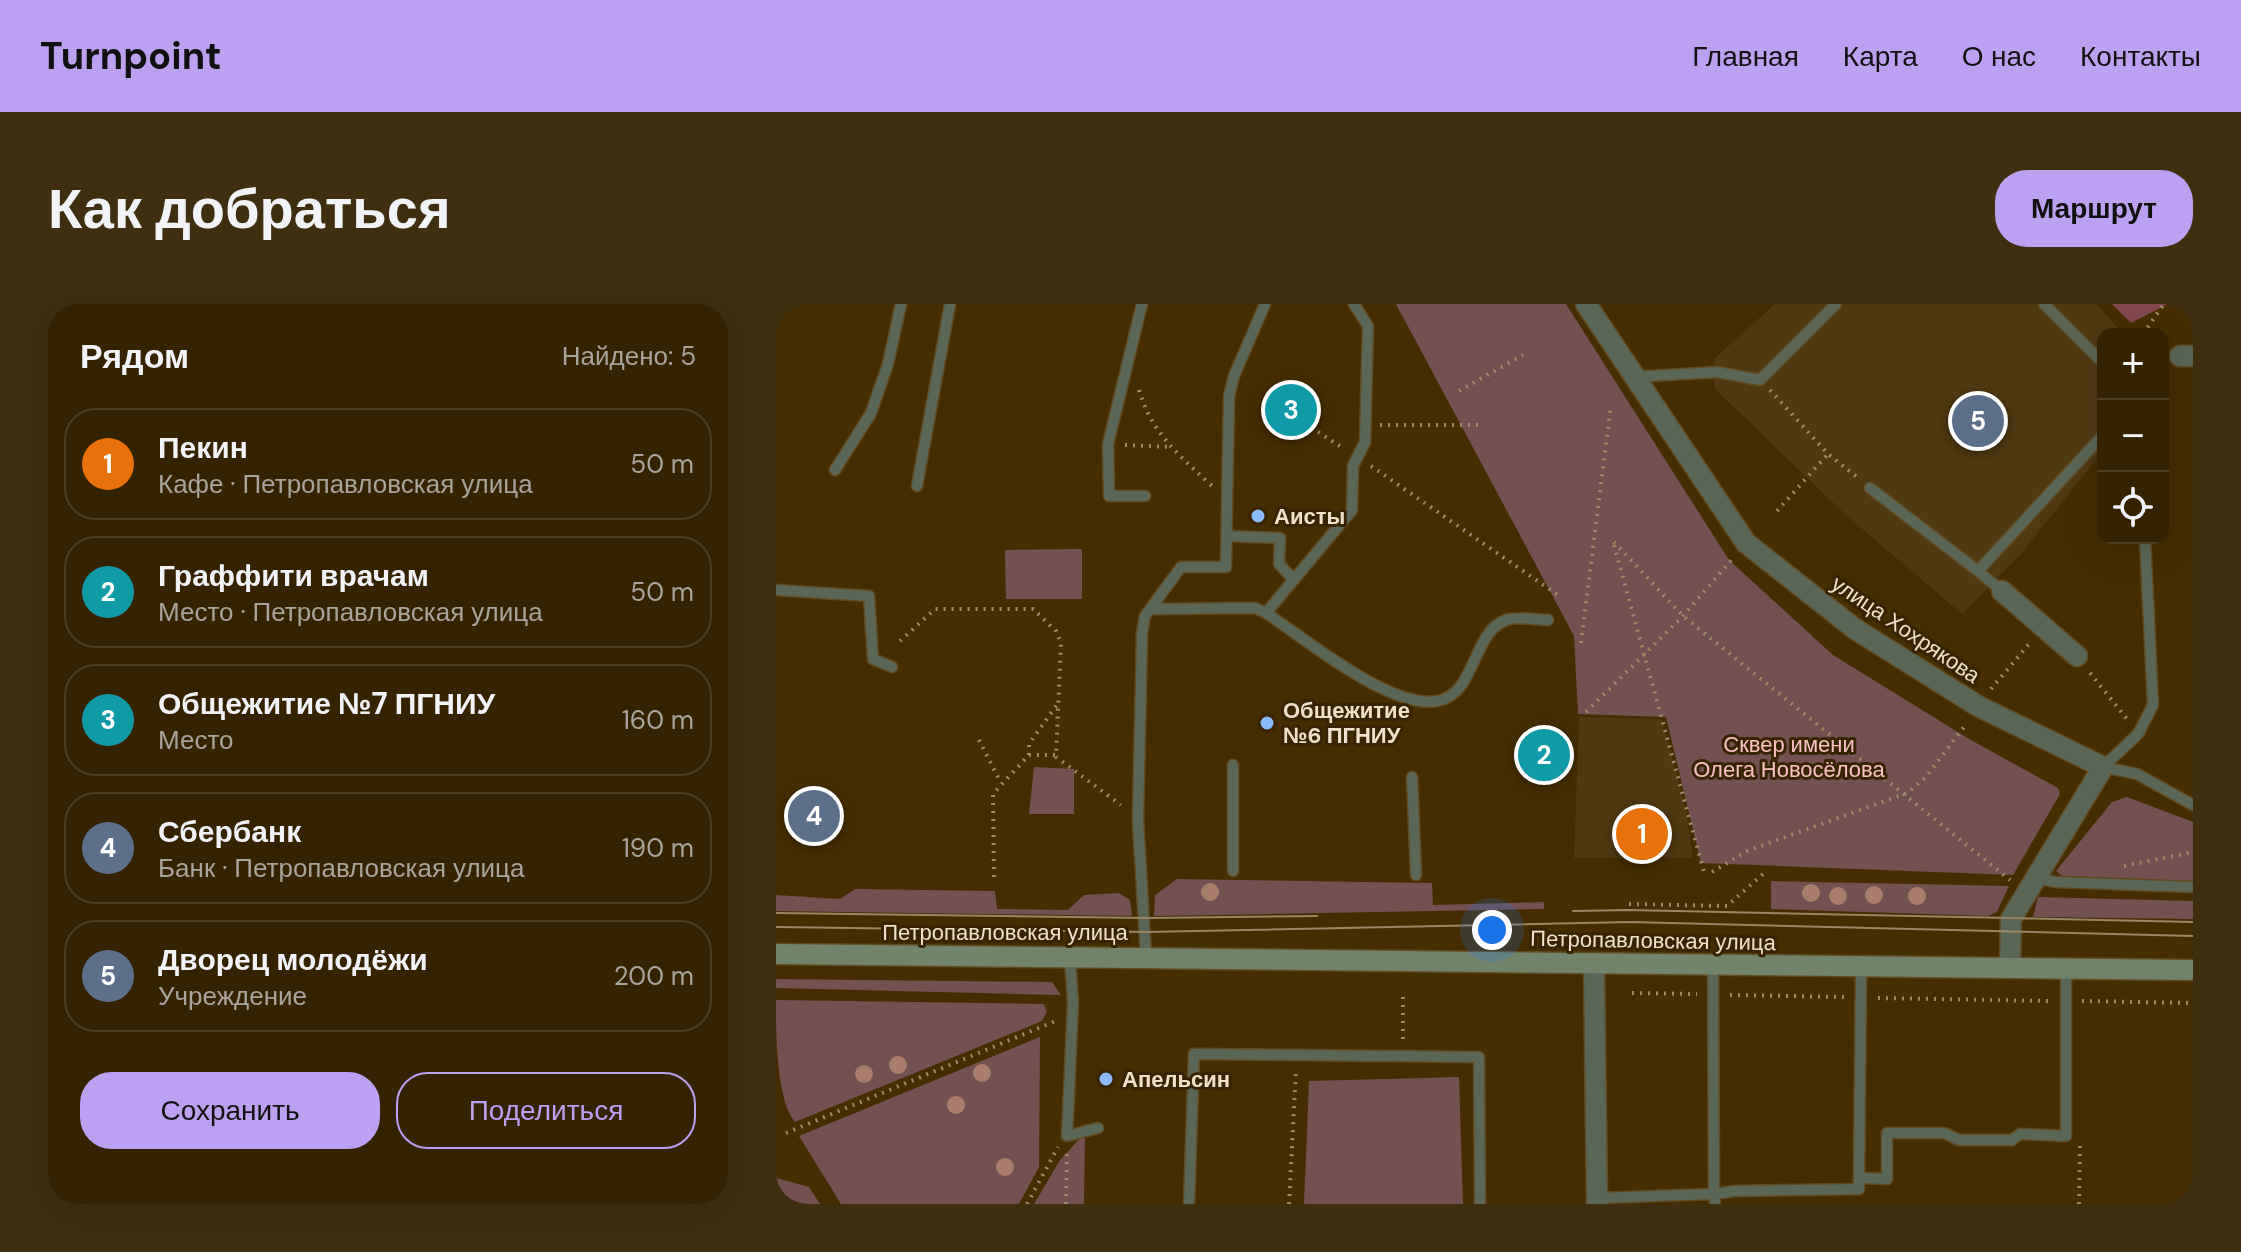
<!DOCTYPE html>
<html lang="ru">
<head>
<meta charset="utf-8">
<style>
  :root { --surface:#342200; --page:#3f2f0f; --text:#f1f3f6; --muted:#a9a499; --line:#4e3f22; --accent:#bca0f2 }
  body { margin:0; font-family:"DM Sans",sans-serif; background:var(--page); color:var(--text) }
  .controls { position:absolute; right:24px; top:24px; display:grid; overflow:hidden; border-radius:16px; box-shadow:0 8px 32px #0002 }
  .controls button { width:72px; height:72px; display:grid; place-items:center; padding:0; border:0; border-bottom:2px solid var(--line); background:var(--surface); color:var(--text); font:40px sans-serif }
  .you { position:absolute; left:716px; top:626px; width:28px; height:28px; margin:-20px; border:6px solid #fff; border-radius:50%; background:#1a73e8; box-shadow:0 0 0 12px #1a73e833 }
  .badge { display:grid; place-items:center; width:52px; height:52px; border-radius:50%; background:var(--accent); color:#fff; font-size:26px; font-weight:700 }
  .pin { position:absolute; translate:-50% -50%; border:4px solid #fff; box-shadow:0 2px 8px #0006 }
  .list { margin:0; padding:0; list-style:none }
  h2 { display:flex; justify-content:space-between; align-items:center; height:104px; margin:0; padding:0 32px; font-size:34px }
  h2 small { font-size:26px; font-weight:400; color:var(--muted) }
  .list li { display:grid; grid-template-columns:52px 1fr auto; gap:24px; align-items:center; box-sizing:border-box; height:112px; margin:0 16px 16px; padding:0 16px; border:2px solid var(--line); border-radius:32px }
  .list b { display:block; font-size:30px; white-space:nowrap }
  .list p { margin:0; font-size:26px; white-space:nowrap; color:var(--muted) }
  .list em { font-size:26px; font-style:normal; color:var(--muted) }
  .actions { display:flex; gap:16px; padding:24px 32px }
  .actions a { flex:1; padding:18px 0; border:2px solid var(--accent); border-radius:32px; text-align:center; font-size:28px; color:var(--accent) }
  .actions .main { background:var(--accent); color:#111 }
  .icon { flex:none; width:44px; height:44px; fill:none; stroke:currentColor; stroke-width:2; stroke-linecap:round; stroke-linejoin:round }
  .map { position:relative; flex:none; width:1417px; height:900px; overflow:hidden; border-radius:32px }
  header { display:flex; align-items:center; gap:48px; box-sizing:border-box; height:112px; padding:0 40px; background:var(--accent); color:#111 }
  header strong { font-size:38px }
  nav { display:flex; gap:44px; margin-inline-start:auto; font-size:28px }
  .intro { display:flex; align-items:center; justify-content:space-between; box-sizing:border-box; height:192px; padding:0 48px }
  h1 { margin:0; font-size:56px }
  .button { padding:20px 36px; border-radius:32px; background:var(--accent); color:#111; font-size:28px; font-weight:700 }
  main { display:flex; gap:48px; padding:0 48px }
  aside { flex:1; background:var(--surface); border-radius:32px; box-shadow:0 8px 32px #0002 }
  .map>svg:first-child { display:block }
  .built { fill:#503811 }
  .green { fill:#745051 }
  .forest { fill:#83484c }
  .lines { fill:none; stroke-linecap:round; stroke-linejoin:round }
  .lane-casing { stroke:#614a20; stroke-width:13 }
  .street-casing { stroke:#614a20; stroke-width:23 }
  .secondary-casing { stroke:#614a20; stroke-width:23 }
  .path { stroke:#9f8a69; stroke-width:4; stroke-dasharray:2 6; stroke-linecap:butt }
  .lane { stroke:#5b6756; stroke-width:10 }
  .street { stroke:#5b6756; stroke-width:20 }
  .secondary { stroke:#718469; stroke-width:20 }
  .tram { stroke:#998562; stroke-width:2 }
  .tree { fill:#a87e6b }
  .poi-dot { fill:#8abafc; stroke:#382403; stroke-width:3 }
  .labels { text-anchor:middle; stroke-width:6; stroke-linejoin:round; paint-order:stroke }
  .poi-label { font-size:22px; font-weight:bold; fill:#f0e0c9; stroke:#382403; text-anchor:start }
  .street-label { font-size:22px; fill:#f0e0c9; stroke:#382403 }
  .park-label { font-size:22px; fill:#f9c0c2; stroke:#382403 }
</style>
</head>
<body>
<header>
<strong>Turnpoint</strong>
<nav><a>Главная</a><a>Карта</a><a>О нас</a><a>Контакты</a></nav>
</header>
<div class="intro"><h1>Как добраться</h1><a class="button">Маршрут</a></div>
<main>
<aside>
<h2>Рядом<small>Найдено: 5</small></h2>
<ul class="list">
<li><span class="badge" style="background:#e8710a">1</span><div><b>Пекин</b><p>Кафе · Петропавловская улица</p></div><em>50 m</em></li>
<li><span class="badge" style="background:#0f9aa8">2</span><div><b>Граффити врачам</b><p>Место · Петропавловская улица</p></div><em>50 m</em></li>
<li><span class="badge" style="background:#0f9aa8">3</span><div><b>Общежитие №7 ПГНИУ</b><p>Место</p></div><em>160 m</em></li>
<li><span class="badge" style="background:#5c6f8a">4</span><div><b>Сбербанк</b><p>Банк · Петропавловская улица</p></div><em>190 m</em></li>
<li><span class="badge" style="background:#5c6f8a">5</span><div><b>Дворец молодёжи</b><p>Учреждение</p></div><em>200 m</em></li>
</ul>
<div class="actions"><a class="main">Сохранить</a><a>Поделиться</a></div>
</aside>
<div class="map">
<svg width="1417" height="900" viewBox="0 0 1417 900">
  <rect width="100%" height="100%" fill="#462d00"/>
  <path class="built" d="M999,0h321l28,30h-21v117l-82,103 -59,60 -114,-97 -133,-128 -1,-30z
    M803,413l83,2 23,88 8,51h-119z"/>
  <path class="green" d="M620,0h170l163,256 104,95 136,84 89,49 2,6 -47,81 -312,-12 -35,-146 -88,-3 -4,-78z
    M306,245v50h-76l-1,-49z
    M258,463l40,2v45h-45z
    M1351,493l66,25v59l-131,-5 -6,-5 56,-69z
    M401,575l255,4 1,22 111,-3v7l-390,7 1,-21z
    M995,577l238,5 -12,26 -9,4 -217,-7z
    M79,585l140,2 2,18 71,1 16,-15 35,-2 11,7 2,16 -356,-5v-16l64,4z
    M1262,593l155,4v18l-160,-2z
    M0,675l276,3 9,13 -285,-7z
    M0,696l268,4 3,8 -5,9 -247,101c-19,-23 -19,-87 -19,-122z
    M264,733l-1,130 -20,37h-178l-42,-68z
    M683,773l4,127h-159l5,-123z
    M309,829l-1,71h-50l26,-44z
    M0,874l33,9 11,17h-39l-5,-7z"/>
  <path class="forest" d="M1336,0h56l-37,19z"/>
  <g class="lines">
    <defs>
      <path id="lane" d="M366,0l-34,140 1,52h36
        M578,0l14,22 -3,116 -12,24 -1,44 -86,103c40,26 123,96 171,88 39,-6 35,-69 69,-81 12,-4 30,0 42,0
        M1268,0l59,59
        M857,73l84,-5 43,8 76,-76
        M59,166l36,-57 17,-49 13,-60
        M141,182l33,-182
        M1094,184l108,83 125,-136
        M452,232l52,2 -1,26 15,16
        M1202,267l24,20
        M0,286l93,6 4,63 19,8
        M375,305l104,-1 11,5
        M457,461v106
        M1327,463l35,-33 15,-29 -8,-167
        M1327,463l34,7 56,31
        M636,473l4,98
        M1261,574l18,4 138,5
        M294,653l3,46 -6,133 31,-8
        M370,653l-8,-136 4,-188 3,-17 36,-49h45l3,-171 5,-20 31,-72
        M937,660l1,230 21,-3 124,-2 2,-223
        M1083,874l28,1v-46h57l15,7h53l8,-6 46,2v-168
        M821,894l117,-4 1,10
        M413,900l5,-150 285,3 1,147"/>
      <path id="street" d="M810,0l160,239 109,86 123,77 125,61 -92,152 -1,49
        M1404,52h13
        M1226,287l75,65
        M818,659l3,241"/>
      <path id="secondary" d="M0,650l1417,16"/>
    </defs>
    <use href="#lane" class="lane-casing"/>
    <use href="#street" class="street-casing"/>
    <use href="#secondary" class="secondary-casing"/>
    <path class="path" d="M1367,30l21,-30
      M363,86c13,44 40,65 73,96
      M994,86l58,64 29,23
      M683,87l64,-36
      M604,121h98
      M542,128l25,16
      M349,141l46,2
      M595,162l187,129
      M1001,207l51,-57
      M838,238l69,74 327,264
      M838,241l90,327
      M124,337l35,-32h98l23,22 5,12 -5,114 65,48
      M805,339l30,-238
      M1314,369l37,46
      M1215,385l38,-45
      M810,408l97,-96 50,-58
      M203,436l22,43
      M253,451v-11l29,-41
      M1348,562l69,-14
      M936,568l35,-21 160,-58 19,-16 40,-53
      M218,573l-1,-83 36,-39h28
      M853,600l98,2 36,-32
      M856,689l65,1
      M954,691l115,2
      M1102,694l171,3
      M1306,697l111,2
      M627,735v-42
      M10,829l272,-113
      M251,900l31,-57
      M290,900l1,-54
      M513,900l7,-133
      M1303,900l1,-60"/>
    <use href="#lane" class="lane"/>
    <use href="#street" class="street"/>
    <use href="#secondary" class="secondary"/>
    <path class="tram" d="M797,607l56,-1 564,12
      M0,609l370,5 171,-2
      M0,623l370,5 484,-10 563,14"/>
  </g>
  <g class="tree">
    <circle cx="434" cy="588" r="9"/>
    <circle cx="1035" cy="589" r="9"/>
    <circle cx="1098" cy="591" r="9"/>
    <circle cx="1062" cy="592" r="9"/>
    <circle cx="1141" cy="592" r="9"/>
    <circle cx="122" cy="761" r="9"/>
    <circle cx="206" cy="769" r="9"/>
    <circle cx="88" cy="770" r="9"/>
    <circle cx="180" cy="801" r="9"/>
    <circle cx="229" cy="863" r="9"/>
  </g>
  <g class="poi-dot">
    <circle cx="482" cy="212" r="8"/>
    <circle cx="491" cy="419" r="8"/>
    <circle cx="330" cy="775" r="8"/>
  </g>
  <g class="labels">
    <g class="poi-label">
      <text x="498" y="220">Аисты</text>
      <text x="507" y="414">Общежитие<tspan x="507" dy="25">№6 ПГНИУ</tspan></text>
      <text x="346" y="783">Апельсин</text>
    </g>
    <g class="street-label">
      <text transform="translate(1130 325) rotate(34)" y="8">улица Хохрякова</text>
      <text x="229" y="636">Петропавловская улица</text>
      <text transform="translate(877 636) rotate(1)" y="8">Петропавловская улица</text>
    </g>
    <g class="park-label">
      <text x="1013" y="448">Сквер имени<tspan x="1013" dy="25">Олега Новосёлова</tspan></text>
    </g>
  </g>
</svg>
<div class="controls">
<button>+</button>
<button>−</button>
<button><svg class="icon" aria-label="locate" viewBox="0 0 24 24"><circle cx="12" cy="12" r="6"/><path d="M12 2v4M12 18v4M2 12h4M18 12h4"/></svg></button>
</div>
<div class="you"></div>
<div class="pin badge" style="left:866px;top:530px;background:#e8710a">1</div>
<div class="pin badge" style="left:768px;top:451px;background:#0f9aa8">2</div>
<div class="pin badge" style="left:515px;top:106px;background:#0f9aa8">3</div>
<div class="pin badge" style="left:38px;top:512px;background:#5c6f8a">4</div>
<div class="pin badge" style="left:1202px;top:117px;background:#5c6f8a">5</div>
</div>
</main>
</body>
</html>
